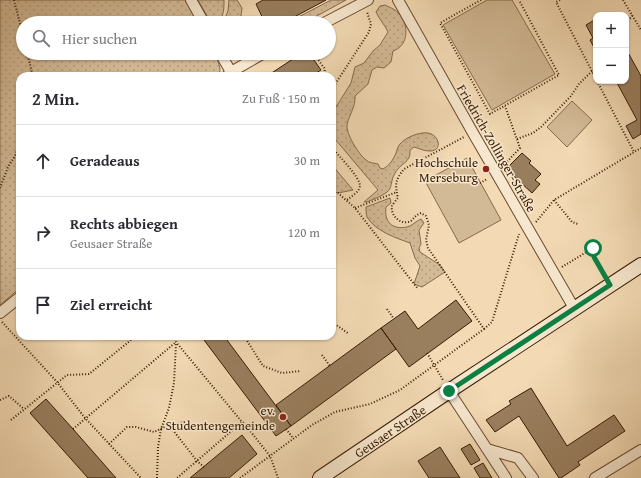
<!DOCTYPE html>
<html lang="de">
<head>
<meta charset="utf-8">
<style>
  :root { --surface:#fff; --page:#f7f7f7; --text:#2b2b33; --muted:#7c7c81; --line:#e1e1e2 }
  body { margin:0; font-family:"Gentium Book Plus",serif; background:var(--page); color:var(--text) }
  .controls { position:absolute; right:12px; top:12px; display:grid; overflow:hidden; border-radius:8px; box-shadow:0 1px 3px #0004 }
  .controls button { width:36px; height:36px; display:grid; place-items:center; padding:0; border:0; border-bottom:1px solid var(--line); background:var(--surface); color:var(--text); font:20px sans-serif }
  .stop { position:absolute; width:12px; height:12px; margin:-9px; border:3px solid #0b8043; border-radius:50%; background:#fff }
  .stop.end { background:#0b8043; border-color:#fff; box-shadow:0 1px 4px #0008 }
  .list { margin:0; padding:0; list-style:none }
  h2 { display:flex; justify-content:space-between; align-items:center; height:52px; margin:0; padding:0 16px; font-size:17px }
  h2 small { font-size:13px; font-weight:400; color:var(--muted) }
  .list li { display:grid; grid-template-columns:26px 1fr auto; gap:12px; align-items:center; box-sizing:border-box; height:72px; padding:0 16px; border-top:1px solid var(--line) }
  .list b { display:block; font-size:15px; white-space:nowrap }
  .list p { margin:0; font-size:13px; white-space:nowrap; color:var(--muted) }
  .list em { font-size:13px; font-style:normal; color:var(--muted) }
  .icon { flex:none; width:22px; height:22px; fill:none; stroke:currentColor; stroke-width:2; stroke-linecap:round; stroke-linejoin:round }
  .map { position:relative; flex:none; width:641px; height:478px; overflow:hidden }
  .search { position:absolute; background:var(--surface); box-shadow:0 1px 3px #0004; left:16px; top:16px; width:320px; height:44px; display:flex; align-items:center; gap:10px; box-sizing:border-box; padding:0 14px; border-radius:22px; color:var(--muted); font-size:15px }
  .panel { position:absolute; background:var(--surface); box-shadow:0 1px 3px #0004; left:16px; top:72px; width:320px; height:268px; border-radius:12px }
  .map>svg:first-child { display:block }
  .grass { fill:url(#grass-dots); stroke:#866b4c }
  .garden { fill:#d3ba96; stroke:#866b4c }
  .building { fill:#9a7f5f; stroke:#391c03 }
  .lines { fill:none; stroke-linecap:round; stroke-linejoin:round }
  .street-casing { stroke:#684c2f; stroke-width:12 }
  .secondary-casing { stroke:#391c03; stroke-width:16 }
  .path { stroke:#391c03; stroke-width:2; stroke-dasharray:1 2; stroke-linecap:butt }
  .street { stroke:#f7e7ce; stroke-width:10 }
  .secondary { stroke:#f7e7ce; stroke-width:14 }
  .route { stroke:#0b8043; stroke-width:5 }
  .poi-dot { fill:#8f2418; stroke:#f7e7ce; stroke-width:1.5 }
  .labels { text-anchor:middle; stroke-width:3; stroke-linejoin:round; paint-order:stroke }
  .street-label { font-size:13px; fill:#391c03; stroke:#f7e7ce }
  .poi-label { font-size:13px; fill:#391c03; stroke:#f7e7ce; text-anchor:end }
</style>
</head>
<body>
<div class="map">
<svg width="641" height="478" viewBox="0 0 641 478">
  <defs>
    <pattern id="grass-dots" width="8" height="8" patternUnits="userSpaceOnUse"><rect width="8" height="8" fill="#d3ba96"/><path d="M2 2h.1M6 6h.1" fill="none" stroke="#b69f80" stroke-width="1.8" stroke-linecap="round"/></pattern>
  </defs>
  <rect width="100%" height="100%" fill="#f3dab4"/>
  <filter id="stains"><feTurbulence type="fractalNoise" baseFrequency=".005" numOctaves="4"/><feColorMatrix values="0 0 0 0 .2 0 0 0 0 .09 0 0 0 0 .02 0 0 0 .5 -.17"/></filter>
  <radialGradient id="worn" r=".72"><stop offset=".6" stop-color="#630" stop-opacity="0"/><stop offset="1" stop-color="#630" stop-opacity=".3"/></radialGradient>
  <path class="grass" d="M0,0h186l13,23h-176v30h191c3,7 9,16 4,23h-7l-3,-2 -2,2h-186v212l-20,17z
    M198,0h26c0,8 0,15 -5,23h-8z
    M229,0h8l5,8 -2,15h-17l5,-12z
    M331,0h15l-42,23h-17z
    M385,5c6,3 12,5 16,11 8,12 7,30 -8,35l-2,11 -7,6 -7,-1 -5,3 -4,14 -13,12c1,10 -6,19 -8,29 -1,9 12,30 19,35 3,3 8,3 12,4l2,4 3,1c7,-4 10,-9 13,-16 1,-3 2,-7 4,-9 6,-7 19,-12 28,-11 12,2 15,19 1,18 -5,0 -11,-3 -15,-4l-4,3c1,14 -10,12 -16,25 -3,5 -2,14 -7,17 -6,5 -14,7 -20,10h-3l14,-12 -43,-51 -3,3v-33l4,-2 15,-24 4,-16 9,-4 9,-12 7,-6 8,-13c-3,-7 -9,-13 -12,-20l4,-6z
    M332,165l21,25 -15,3 -6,-2z
    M390,198l1,5 -5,4c-2,15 6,23 21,20 5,-1 9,-6 14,-8l3,4 -5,7 2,14 -2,4 1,4 20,13 5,7 -23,15 -8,-3 6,-18 -5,-8 -5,-15c-14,-5 -35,-12 -43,-26 -1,-3 -1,-7 -1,-10z"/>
  <path class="garden" d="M487,0h25l43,74 -63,36 -49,-85z
    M572,101l20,19 -25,27 -20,-20z
    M467,158l34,62 -42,23 -34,-62z"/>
  <path class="building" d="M263,0h63l-43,23h-18l-9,-19z
    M596,19v32l-6,-11 3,-2 -7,-13z
    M626,49l15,27v58l-8,5 -7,-13 11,-6 -21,-39h10z
    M302,53h7l12,17 -10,6h-44z
    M522,153l9,8 -2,2 12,11 -6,6 5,4 -8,9 -26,-24z
    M456,300l16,21 -63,46 -28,-39 24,-17 13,18z
    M381,328l15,21 -105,77 -15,-21z
    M201,336h23l67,90 -15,10z
    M531,388l36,58 47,-31 11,16 -47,31 2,3 -19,13h-2l-40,-62 -24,16 -9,-12 25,-16 -2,-3z
    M46,399l27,30 43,49h-28l-58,-65z
    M242,435l15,19 -28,24h-39z
    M470,444l10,16 -9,5 -10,-16z
    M440,447l20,31h-31l-11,-17z
    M483,463l9,15h-12l-6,-10z"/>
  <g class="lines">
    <defs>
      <path id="street" d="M191,0l13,23
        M398,0l75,133 101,175
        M324,23l44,-23
        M220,53l11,19
        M227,76l4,-4 33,-19
        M0,313l20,-16
        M449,391l38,58 31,9 15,20
        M487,449l19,29
        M595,478l46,-28"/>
      <path id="secondary" d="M320,478l129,-87 192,-126"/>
    </defs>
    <use href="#street" class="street-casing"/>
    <use href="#secondary" class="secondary-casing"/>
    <path class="path" d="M14,0l9,35
      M481,0l-41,23 50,91 69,-39 -40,-75
      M560,0l-4,2 40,77
      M623,0l18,30
      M626,23l7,-8
      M27,53l6,23
      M313,53l12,16 -1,6 -2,1
      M597,81l37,71
      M332,89l37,-57 2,-8 -4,-12
      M517,139l16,-6 8,-6 30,-31 8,-12 13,-13
      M332,148c6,7 28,29 28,38 -1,6 -8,10 -13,14
      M503,166l17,-18 -15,-42
      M480,183l7,-4
      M0,188l8,-21 7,-11 5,-17
      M332,191l6,2 17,15 63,81
      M554,200l18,22 6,2
      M355,208l42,-16
      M536,222l18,-22 87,-52
      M562,267l31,-19v9l11,18
      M387,309l7,10
      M2,322l55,60 28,36 56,60
      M332,322l17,12
      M484,329l8,-7 27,-88
      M173,336l3,6 66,80 -65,56
      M244,336l19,30 19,7 19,-2
      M427,353l16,27
      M322,355l8,11
      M0,400l9,-4 15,13
      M11,420l56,-45 22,-1 47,-38
      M243,422l27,34 8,22
      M169,425l28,36 7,6
      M73,429l103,-87
      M286,429l7,9
      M109,444l18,-17h9l18,5 15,-7 16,-3
      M157,478l1,-31 3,-18 8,-21 5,-25 2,-40
      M240,478l72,-53 23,-13 35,-8 30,-14 84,-61 -56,-81 -2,-8 3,-15 -3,-9 -5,-3c-5,2 -7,5 -10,8 -9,5 -21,-5 -19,-15 1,-2 4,-6 6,-8 -3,-13 -3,-18 6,-29l60,-32"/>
    <use href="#street" class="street"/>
    <use href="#secondary" class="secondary"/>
  </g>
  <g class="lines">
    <path class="route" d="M449,391l161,-106 -16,-28 -1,-9"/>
  </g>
  <g class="poi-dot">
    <circle cx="486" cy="169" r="4"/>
    <circle cx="283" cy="417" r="4"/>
  </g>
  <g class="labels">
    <g class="street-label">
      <text transform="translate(497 148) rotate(60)" y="5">Friedrich-Zollinger-Straße</text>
      <text transform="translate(390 431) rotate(-34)" y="5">Geusaer Straße</text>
    </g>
    <g class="poi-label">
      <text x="478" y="167">Hochschule<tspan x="478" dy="15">Merseburg</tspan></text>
      <text x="275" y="415">ev.<tspan x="275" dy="15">Studentengemeinde</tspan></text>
    </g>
  </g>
  <rect width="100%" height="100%" filter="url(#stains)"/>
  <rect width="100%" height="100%" fill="url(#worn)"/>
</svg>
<div class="controls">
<button>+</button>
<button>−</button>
</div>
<div class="stop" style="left:593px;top:248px"></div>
<div class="stop end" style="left:449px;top:391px"></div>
<div class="search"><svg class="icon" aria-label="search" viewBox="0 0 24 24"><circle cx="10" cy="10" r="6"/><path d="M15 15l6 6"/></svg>Hier suchen</div>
<section class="panel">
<h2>2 Min.<small>Zu Fuß · 150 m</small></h2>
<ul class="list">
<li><svg class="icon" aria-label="ahead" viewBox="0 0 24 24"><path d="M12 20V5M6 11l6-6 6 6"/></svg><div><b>Geradeaus</b></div><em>30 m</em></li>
<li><svg class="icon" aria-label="right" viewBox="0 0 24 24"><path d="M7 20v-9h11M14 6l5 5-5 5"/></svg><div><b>Rechts abbiegen</b><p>Geusaer Straße</p></div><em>120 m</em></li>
<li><svg class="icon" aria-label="arrive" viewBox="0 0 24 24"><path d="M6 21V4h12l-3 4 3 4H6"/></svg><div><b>Ziel erreicht</b></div></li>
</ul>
</section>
</div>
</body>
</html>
